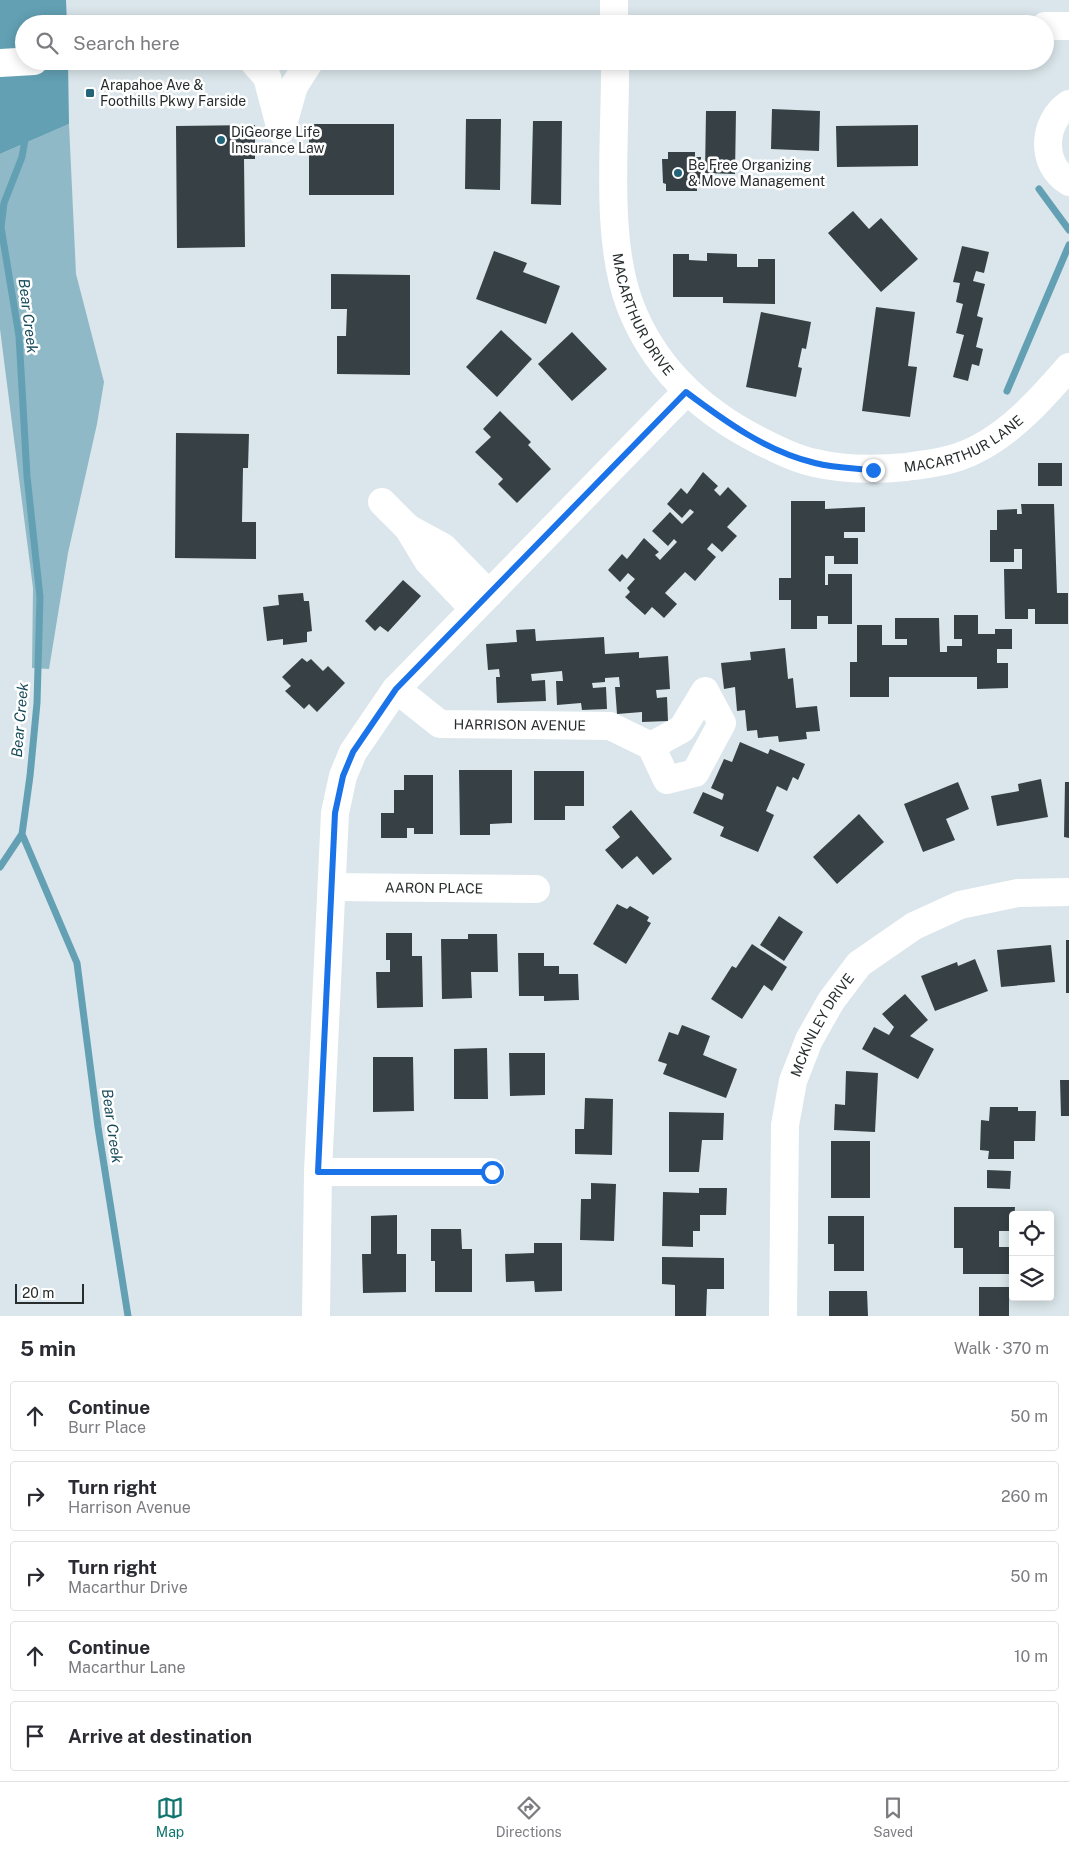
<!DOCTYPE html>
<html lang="en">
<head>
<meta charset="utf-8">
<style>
  :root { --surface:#fff; --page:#f2f2f3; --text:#2b2b33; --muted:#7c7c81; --line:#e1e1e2; --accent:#0f766e }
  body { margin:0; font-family:"Public Sans",sans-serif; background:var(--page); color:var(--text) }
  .controls { position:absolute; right:15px; bottom:15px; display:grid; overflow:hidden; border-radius:5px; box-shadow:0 2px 12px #0003 }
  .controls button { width:45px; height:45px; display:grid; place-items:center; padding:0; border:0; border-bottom:1px solid var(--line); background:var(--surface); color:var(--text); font:25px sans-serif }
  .scale { position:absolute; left:15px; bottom:12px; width:69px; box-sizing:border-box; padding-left:5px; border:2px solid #272c2d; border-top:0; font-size:14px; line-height:18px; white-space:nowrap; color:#272c2d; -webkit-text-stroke:4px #fff; paint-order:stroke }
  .stop { position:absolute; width:15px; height:15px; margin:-11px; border:4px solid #1a73e8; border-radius:50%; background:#fff }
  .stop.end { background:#1a73e8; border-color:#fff; box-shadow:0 1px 5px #0008 }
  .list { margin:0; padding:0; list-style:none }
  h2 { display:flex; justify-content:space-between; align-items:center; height:65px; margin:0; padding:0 20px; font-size:21px }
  h2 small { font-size:16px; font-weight:400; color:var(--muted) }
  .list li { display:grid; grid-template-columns:32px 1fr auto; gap:15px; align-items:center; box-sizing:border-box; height:70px; margin:0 10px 10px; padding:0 10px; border:1px solid var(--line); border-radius:5px }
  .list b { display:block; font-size:19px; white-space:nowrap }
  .list p { margin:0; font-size:16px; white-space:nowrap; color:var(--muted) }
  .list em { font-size:16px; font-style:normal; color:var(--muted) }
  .icon { flex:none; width:28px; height:28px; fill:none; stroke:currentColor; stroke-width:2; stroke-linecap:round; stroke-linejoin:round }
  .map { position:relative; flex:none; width:1069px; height:1316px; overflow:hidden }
  .search { position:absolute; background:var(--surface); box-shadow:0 2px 12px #0003; left:15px; right:15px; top:15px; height:55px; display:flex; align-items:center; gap:12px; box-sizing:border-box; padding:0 18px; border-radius:28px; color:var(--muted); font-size:19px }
  .sheet { height:465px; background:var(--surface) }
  nav { display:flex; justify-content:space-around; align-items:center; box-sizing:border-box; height:70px; border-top:1px solid var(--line); background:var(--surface); font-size:14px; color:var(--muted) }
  nav a { display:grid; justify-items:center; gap:2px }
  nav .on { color:var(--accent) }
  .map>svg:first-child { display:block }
  .green { fill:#8fb9c7 }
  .water { fill:#63a0b4 }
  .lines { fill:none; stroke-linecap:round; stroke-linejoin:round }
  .stream { stroke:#63a0b4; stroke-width:7 }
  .building { fill:#374145 }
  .minor { stroke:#fff; stroke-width:28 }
  .major { stroke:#fff; stroke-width:28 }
  .route { stroke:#1a73e8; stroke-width:6 }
  .poi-dot { fill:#226478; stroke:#fff; stroke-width:2 }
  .labels { text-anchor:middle; stroke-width:5; stroke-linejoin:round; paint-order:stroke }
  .poi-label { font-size:14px; fill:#272c2d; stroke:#fff; text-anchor:start }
  .street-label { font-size:14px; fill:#272c2d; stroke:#fff }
  .water-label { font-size:15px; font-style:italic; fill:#184c5c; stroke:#fff }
</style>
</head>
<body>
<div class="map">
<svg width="1069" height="1316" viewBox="0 0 1069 1316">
  <rect width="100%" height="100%" fill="#dae6eb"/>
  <path class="green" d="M69,124l7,150 28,108 -7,42 -29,129 -19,116 -17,-1 1,-80 -33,-259v-175z"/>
  <path class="water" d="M0,0h66l1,24h-43v37h44l1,63 -69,30z"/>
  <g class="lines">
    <path class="stream" d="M26,134l-4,23 -18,46 -3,24 18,109 8,140 13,121 -3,106 -7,73 -8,58 55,129 21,164 30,189
      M1039,189l30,41
      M1007,391l62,-146
      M0,867l22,-33"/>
  </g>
  <path class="building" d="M772,109l48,2 -1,40 -48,-2z
    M706,111h30l-1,63 -30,-1z
    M466,119h35l-1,71 -35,-1z
    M533,121h29l-1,84 -30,-1z
    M309,124h85v71h-85z
    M255,125v34h-11l1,88 -68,1 -1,-122z
    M918,125v41l-81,1 -1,-41z
    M668,152h27v5h6v27h-4v7h-31v-7l-3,-1 -1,-24h6z
    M853,211l16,18 12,-11 37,41 -37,33 -53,-59z
    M962,246l27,6 -5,21 -8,-2 -3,10 12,3 -8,32 6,2 -7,29 7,2 -4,17 -7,-2 -4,17 -15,-4 11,-42 -8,-2 7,-29 -7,-2 4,-19 -7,-1z
    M494,251l33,12 -4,9 37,14 -14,38 -70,-25z
    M707,253l30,1v13h21v-8h17v45l-52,-1v-6h-50v-43h16v6l18,1z
    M331,274l79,1v100l-73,-1v-38h9l1,-27h-16z
    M876,307l39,5 -7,54 9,1 -7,50 -48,-6z
    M761,312l50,10 -5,27 -4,-1 -4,19 4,1 -6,29 -50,-10z
    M501,330l31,29 -35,38 -31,-30z
    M572,332l35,37 -35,32 -34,-37z
    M500,411l31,31 -3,3 23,24 -34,34 -19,-19 5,-5 -28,-27 16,-15 -8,-8z
    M176,433l73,1 -1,34h-5l-1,54h14v37l-81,-1z
    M1038,463h24v23h-24z
    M703,472l15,14 -4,4 6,6 8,-9 19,19 -20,21 10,9 -15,16 -10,-9 -5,6 9,8 -21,24 -10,-9 -20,21 12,11 -13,14 -12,-11 -7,8 -20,-18 5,-5 -3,-4 8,-9 -7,-6 -8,9 -12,-12 14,-16 5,5 17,-21 15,14 -4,3 5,5 17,-18 -3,-3 -6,7 -16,-15 18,-19 12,12 12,-12 -4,-3 -8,9 -15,-14 14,-16 6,6z
    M791,501h34v8l40,-2v25h-21v6h14v26h-24v-8h-9v29h3v-11h24v50h-24v-8h-11v13h-26v-29h-12v-22h12z
    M1021,504h33l3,89h11v31h-33v-15h-7v10h-23l-1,-50h18v-20h-8v13h-24v-32h7v-20l20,-1v5h5z
    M403,580l18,16 -33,36 -8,-6 -5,5 -10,-10z
    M303,593l1,8h5l3,30 -5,1v10l-24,3v-6l-16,2 -4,-34 16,-2 -1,-10z
    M954,615h24v19h17v-5h17v20h-15v14h11v25l-31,1v-12h-88v20h-39v-35h7v-37h25v20h25v-6h-12v-21h44l1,34h7v-6h15v-7h-8z
    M535,629l1,12 68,-4 1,17 34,-2v6l29,-2 2,33 -14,1 1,8 10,-1 1,24 -26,1v-10l-25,2 -2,-27h5l-1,-10 -14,1v4l-13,1 1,5 13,-1 1,22 -25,1 -1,-7 -24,2 -1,-24h7l-1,-10 -31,3 1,7 13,-1 1,21 -49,2 -1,-26h4l-1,-8 -11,1 -2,-26 31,-2 -1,-12z
    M785,648l3,31 5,-1 3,30 21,-2 3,25 -14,1 1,7 -28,3 -1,-6 -20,2 -1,-8 -10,1 -2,-21 -8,1 -2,-24 -11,2 -3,-26 30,-3 -1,-8z
    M302,658l5,4 4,-3 12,12 5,-5 17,17 -28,29 -8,-8 -5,5 -19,-18 6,-5 -9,-9z
    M740,742l28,12 2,-5 35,15 -7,16 -5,-3 -6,14 -10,-5 -11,25 8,4 -16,37 -38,-16 4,-9 -31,-14 10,-21 19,8 2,-6 -13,-6 13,-29 8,3z
    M459,770h53v53l-22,1v11h-30z
    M534,771h50v35h-19v14h-31z
    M404,775h29v59h-19v-6h-7v10h-26v-25h13v-23h10z
    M1041,779l7,38 -51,9 -6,-30 28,-5 -1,-7z
    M958,782l11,27 -23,10 9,21 -32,12 -19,-48z
    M1065,782h4v56l-5,-1z
    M631,810l41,49 -19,16 -16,-19 -15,13 -17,-19 15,-13 -8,-10z
    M859,814l25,28 -47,42 -24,-27z
    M617,904l10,5 3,-3 19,11 -2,4 4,2 -25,41 -33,-20z
    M779,916l24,16 -19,29 -24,-16z
    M386,933h26v23h10l1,51 -46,1 -1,-36h14v-12h-4z
    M468,934h29l1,38h-27l1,26 -30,1 -1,-60h27z
    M1066,940h3v53h-3z
    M752,944l35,23 -15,24 -8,-6 -22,34 -31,-20 21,-33 4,2z
    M1051,945l4,37 -54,5 -4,-37z
    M518,953h26v13h15v8h19l1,26 -35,1v-5h-25z
    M975,959l13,32 -53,20 -14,-35 36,-14 1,4z
    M905,994l23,26 -18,16 24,13 -16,30 -56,-30 12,-22 15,8 5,-8 -12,-13z
    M682,1025l28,11 -7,19 34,14 -11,29 -63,-24 4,-10 -9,-3 11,-29 9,3z
    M487,1048l1,51h-34v-50z
    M509,1053h36v42l-35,1z
    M373,1057h40l1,54 -41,1z
    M846,1071l32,2 -3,59 -41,-2 1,-26 10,1z
    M1060,1080h9v36h-8z
    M585,1098l28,1 -1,56 -37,-1v-25h9z
    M990,1107h28v4h18l-1,30h-21v18h-26l1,-8 -9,-1 1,-30 8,1z
    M669,1112l55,1 -1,27h-21l-3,32h-30z
    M831,1141h39v57h-39z
    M987,1170l24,1 -1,18 -23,-1z
    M591,1183l25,1 -2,57 -34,-1 1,-41h10z
    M699,1188h28l-1,27h-26v16h-7v16l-31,-1 1,-54 36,1z
    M954,1207h61l-2,24h-14v16h10v27h-46v-26h-9z
    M397,1215v39h9v38l-43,1 -1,-39h9v-38z
    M828,1216h36v55h-30v-27h-6z
    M431,1229h30l1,20h10v43h-37v-31h-4z
    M534,1243h28v48l-27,1 -1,-11 -28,1 -1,-28 29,-1z
    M662,1257l62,1v31h-17l-1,27h-31v-31l-13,-1z
    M979,1287h30v29h-30z
    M829,1291h38l1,25h-39z"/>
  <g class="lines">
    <g class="minor">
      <path d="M614,0v24"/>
      <path d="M253,61l14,16 14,53"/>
      <path id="s1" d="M615,61c1,74 -11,176 15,244 24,63 71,106 130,136 18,9 36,18 55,22 30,7 60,7 91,4 23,-3 48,-6 69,-17 37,-18 67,-52 94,-83"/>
      <path d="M1069,104c-27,18 -29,61 0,78"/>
      <path d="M282,128l12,-42 16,-25"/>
      <path d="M382,502l26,26 20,33 46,48"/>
      <path d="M408,528l35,19 46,47"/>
      <path id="s2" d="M396,689l44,35 170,2 41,20 16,34 28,-7 27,-50 -17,-32 -23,38 -31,17"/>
      <path id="s3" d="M332,887l204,2"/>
      <path d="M318,1172h173"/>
      <path d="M316,1316l2,-144 17,-359 8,-37 10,-24 43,-63 290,-297"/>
      <path id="s4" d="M783,1316l2,-191 8,-44 16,-41 22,-39 28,-37 55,-38 46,-21 58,-12 51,-1"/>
    </g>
    <path class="major" d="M1045,26h24
      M0,63l34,-2"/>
  </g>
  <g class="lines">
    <path class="route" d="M492,1172h-174l17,-359 8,-37 10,-24 43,-63 290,-297c40,30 80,59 129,71 19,5 38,5 58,7"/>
  </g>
  <g class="poi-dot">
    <rect x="85" y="88" width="10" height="10" rx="2.5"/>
    <circle cx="221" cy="140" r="5"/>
    <circle cx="678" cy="173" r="5"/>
  </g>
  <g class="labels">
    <g class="poi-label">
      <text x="100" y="90">Arapahoe Ave &amp;<tspan x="100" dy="16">Foothills Pkwy Farside</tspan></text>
      <text x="231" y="137">DiGeorge Life<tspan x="231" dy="16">Insurance Law</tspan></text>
      <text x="688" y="170">Be Free Organizing<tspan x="688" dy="16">&amp; Move Management</tspan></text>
    </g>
    <g class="street-label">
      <text dy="5" stroke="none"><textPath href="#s1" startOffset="259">MACARTHUR DRIVE</textPath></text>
      <text dy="5" stroke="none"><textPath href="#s1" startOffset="652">MACARTHUR LANE</textPath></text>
      <text dy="5" stroke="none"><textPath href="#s2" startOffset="136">HARRISON AVENUE</textPath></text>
      <text dy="5" stroke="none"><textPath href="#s3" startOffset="102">AARON PLACE</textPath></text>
      <text dy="5" stroke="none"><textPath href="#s4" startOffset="299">MCKINLEY DRIVE</textPath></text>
    </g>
    <g class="water-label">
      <text transform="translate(28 316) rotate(83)" y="5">Bear Creek</text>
      <text transform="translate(20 720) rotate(-85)" y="5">Bear Creek</text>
      <text transform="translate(112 1126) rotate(82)" y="5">Bear Creek</text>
    </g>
  </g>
</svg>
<div class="controls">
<button><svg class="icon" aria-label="locate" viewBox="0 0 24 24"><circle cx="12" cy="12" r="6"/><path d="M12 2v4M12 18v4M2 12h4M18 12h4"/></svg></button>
<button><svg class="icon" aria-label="layers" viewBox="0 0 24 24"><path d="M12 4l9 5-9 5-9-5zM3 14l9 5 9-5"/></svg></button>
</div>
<div class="scale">20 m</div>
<div class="stop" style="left:492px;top:1172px"></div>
<div class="stop end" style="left:873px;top:470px"></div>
<div class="search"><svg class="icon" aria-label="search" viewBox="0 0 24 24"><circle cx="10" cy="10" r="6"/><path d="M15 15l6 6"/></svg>Search here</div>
</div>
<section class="sheet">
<h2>5 min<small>Walk · 370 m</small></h2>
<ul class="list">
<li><svg class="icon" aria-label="ahead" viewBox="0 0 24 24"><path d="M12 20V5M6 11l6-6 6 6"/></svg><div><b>Continue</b><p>Burr Place</p></div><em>50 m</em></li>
<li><svg class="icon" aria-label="right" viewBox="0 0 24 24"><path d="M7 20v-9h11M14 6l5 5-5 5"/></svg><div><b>Turn right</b><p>Harrison Avenue</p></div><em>260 m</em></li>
<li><svg class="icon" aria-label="right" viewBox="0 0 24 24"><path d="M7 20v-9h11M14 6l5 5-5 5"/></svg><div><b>Turn right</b><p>Macarthur Drive</p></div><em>50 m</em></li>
<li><svg class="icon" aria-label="ahead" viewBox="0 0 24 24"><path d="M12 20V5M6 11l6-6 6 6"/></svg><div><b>Continue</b><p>Macarthur Lane</p></div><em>10 m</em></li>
<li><svg class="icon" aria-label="arrive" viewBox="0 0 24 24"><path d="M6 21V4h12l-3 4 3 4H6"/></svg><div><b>Arrive at destination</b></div></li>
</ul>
</section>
<nav>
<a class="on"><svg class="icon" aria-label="map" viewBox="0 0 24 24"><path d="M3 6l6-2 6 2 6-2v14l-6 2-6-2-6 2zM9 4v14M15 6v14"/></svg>Map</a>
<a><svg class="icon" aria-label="directions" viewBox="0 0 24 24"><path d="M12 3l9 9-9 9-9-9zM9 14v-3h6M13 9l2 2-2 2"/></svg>Directions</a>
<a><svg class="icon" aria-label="saved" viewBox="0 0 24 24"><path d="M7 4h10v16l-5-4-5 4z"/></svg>Saved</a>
</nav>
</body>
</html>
